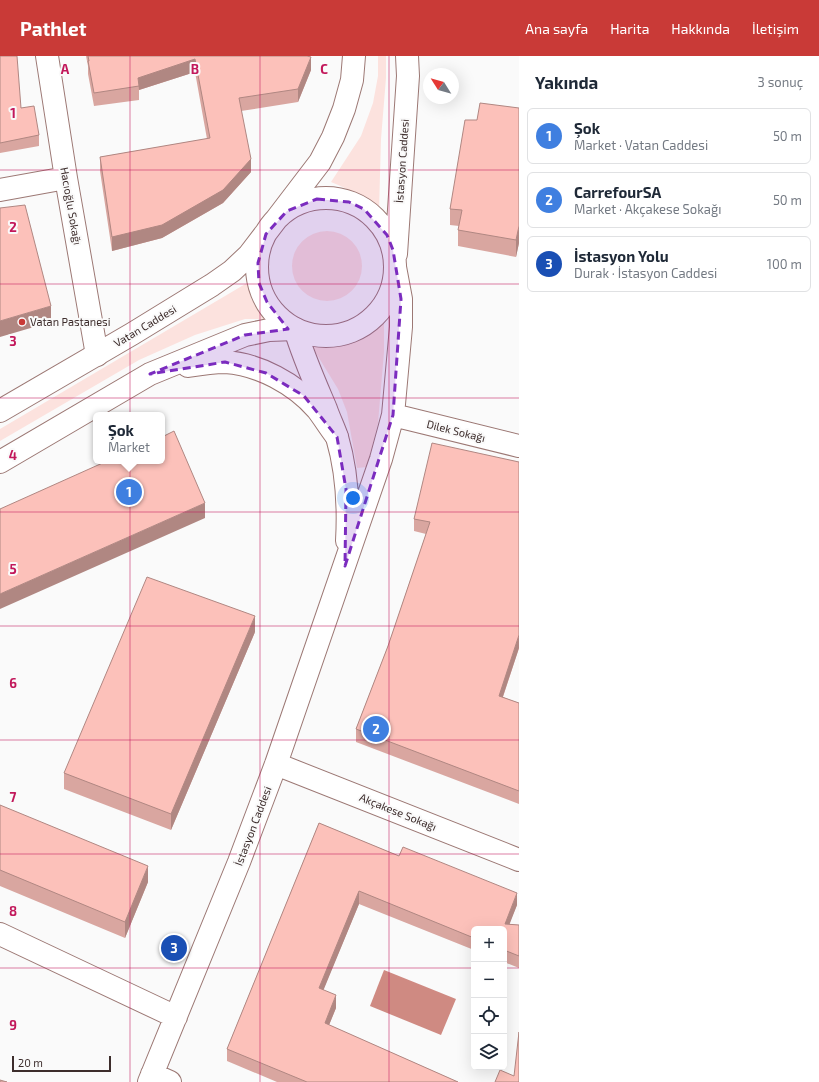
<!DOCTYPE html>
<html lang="tr">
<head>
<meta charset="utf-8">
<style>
  :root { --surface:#fff; --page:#f2f2f3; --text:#1f2937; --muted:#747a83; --line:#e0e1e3; --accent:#c93a37 }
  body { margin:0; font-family:"Exo 2",sans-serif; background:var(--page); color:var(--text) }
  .controls { position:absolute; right:12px; bottom:12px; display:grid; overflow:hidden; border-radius:6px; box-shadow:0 4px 16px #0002 }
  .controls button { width:36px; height:36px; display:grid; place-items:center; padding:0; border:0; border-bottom:1px solid var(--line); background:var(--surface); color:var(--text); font:20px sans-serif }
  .compass { position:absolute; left:423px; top:12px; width:36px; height:36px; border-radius:50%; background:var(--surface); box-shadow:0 4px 16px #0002; rotate:307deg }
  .scale { position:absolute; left:12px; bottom:10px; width:99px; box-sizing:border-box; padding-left:4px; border:2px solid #3d2d2c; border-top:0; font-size:11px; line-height:14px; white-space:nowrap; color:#3d2d2c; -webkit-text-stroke:3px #fafafa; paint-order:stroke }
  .you { position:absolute; left:353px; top:442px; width:14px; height:14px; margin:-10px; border:3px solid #fff; border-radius:50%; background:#1a73e8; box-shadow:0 0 0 6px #1a73e833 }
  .badge { display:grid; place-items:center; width:26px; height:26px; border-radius:50%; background:var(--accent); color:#fff; font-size:13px; font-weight:700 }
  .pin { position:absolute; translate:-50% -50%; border:2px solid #fff; box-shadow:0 1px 4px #0006 }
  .popup { position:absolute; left:93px; top:356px; width:72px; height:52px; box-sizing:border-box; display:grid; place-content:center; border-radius:6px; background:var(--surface); filter:drop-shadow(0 1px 3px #0005); font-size:13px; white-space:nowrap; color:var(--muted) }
  .popup b { font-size:15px; color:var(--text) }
  .popup::after { content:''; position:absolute; left:50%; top:100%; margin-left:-8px; border:8px solid transparent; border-top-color:var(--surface) }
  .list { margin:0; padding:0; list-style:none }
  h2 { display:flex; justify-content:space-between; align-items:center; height:52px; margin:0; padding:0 16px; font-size:17px }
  h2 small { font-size:13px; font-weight:400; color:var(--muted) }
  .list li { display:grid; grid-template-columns:26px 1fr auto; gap:12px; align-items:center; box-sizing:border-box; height:56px; margin:0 8px 8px; padding:0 8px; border:1px solid var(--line); border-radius:6px }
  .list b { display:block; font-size:15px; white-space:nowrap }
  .list p { margin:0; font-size:13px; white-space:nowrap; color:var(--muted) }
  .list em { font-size:13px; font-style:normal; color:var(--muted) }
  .icon { flex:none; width:22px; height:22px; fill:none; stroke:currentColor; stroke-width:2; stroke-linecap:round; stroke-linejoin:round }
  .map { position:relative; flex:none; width:519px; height:1026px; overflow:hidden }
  header { display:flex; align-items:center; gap:24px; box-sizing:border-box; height:56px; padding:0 20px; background:var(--accent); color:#fff }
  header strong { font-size:19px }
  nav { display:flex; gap:22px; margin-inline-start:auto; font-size:14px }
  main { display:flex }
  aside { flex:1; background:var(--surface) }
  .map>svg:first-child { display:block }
  .green { fill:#fce2de }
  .water { fill:#cf8a82 }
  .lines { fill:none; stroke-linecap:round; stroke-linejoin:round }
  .minor-casing { stroke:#9c7874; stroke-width:24 }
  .major-casing { stroke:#9c7874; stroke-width:24 }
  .minor { stroke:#fff; stroke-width:22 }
  .major { stroke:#fff; stroke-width:22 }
  .wall { fill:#d9a6a0 }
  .shaded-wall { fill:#b08782 }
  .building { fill:#fcc1ba; stroke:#b08782 }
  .marked { fill:#7b2cbf; fill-opacity:0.2; stroke:#7b2cbf; stroke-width:3; stroke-dasharray:8 5; stroke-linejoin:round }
  .grid { fill:none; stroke:#c2185b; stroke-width:1; stroke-opacity:0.55 }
  .poi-dot { fill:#c93a37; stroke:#fafafa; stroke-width:1.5 }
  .labels { text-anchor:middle; stroke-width:4; stroke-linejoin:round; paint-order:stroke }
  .street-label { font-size:11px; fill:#3d2d2c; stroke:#fafafa }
  .poi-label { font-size:11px; fill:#3d2d2c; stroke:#fafafa; text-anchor:start }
  .grid-label { font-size:13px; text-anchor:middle; font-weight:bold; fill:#c2185b; stroke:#fafafa; stroke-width:4; stroke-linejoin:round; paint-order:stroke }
</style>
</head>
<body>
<header>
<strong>Pathlet</strong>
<nav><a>Ana sayfa</a><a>Harita</a><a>Hakkında</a><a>İletişim</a></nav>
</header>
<main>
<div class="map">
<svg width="519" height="1026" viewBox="0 0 519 1026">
  <rect width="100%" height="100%" fill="#fafafa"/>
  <path class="green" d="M378,0h8v22l-5,61 -2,72c-15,-13 -30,-22 -48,-29l30,-46 12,-33 5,-27z
    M292 210a35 35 0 1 1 70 0a35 35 0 1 1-70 0Z
    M247,227l5,17 12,19h-19l-50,16 -56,25 -139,81v-12z
    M384,265v31l-6,71 -11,44 -10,1 -10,-56 -9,-23 -27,-44 38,-4 18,-8z"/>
  <path class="water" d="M384,914l72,29 -15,36 -71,-29z"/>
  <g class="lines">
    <defs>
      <path id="minor" d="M47,0l19,122 31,177
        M0,134l66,-12
        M295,273c8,27 20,54 31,80 3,9 8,19 11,28 10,34 12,69 10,104
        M393,359l126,31
        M276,708l243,96
        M0,878l176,83
        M152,1018l18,8
        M149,1026l90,-220 37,-98 105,-305 12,-44 8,-88v-28l-6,-32"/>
      <path id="major" d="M257 211a69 69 0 1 1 138 0a69 69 0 1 1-138 0Z
        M396,198l12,-178 -1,-20
        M188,310c12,-2 25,-4 37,-4 34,2 70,22 92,47 7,9 13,19 20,28
        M0,355l132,-77 80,-49 20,-14 17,-16 71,-93 13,-25 11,-28 8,-29 2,-24
        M0,406l150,-88 95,-39 24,-5 26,-1"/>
    </defs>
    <use href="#minor" class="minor-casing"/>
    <use href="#major" class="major-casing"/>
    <use href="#minor" class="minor"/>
    <use href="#major" class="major"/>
  </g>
  <path class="wall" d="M0,0l21,52 18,27v11l-39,7z
    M86,0h221l4,14 -13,32 -57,9 10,61 -28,31 -61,35 -50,13 -12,-80v-14l107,-18 -12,-67 -56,18v10l-45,6 -6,-32v-8z
    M519,52v135l-3,14 -58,-11v-16l1,-4 -9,-1v-16l27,-89z
    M519,406v186l-16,49 16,6v101l-163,-62v-13l32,-83 38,-112 -12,-3v-12z
    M255,576l-84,198 -107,-41v-16z
    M0,749l148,77 -23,56 -125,-52z
    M319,767l198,82 -8,19 10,1v43l-15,-6v-33h-30v21l-115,-46 -36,86 13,18 -7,17 129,57h-181l-50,-21v-12z"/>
  <path class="shaded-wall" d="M311,1v13l-13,32v-13z
    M195,3v13l-56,18 -1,-12z
    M251,103v13l-28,31 -61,35 -50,13v-14z
    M519,170v17l-3,14v-17z
    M51,250v16l-51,15v-16z
    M205,447v15l-205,91v-15z
    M255,560v16l-84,198v-16z
    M519,579v13l-20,60v-12z
    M148,810v16l-23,56v-16z
    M359,835v13l-40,97v-13z
    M517,837v12l-12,31v-12z
    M336,939v13l-11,27v-12z"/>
  <path class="building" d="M0,0h17l4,52 13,-2 5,29 -39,8z
    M88,0h219l4,1 -13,32 -59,9 12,61 -28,31 -61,35 -50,12 -12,-80 110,-19 -15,-79 -57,19 1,8 -45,7 -6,-32h1z
    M480,47l39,5v118l-3,14 -58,-10 4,-20 -12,-1 15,-89h12z
    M25,149l26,101 -51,15v-113z
    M174,375l31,72 -205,91v-85l107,-48h55v-24z
    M432,387l87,19v173l-20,61 20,7v88l-163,-62 32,-83 42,-124 -16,-3z
    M147,521l108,39 -84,198 -107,-41z
    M0,749l148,61 -23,56 -125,-52z
    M319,767l80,33 4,-9 114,46 -12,31 14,1v31l-15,-6v-21h-30v9l-115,-47 -40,97 17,7 -11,28 133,59h-151l-80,-33z
    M519,976v50h-24l5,-12 14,6z
    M0,1024l7,2h-7z"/>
  <path class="marked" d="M317,143l32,3 15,7 23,26 6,15 8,49 -8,116 -48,151 1,-77 -9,-52 -33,-41 -38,-23 -41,-11 -75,12 95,-39 43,-6 -21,-27 -8,-19 -1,-20 8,-29 21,-23z"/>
  <path class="grid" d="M130,0v1026M260,0v1026M389,0v1026M0,114h519M0,228h519M0,342h519M0,456h519M0,570h519M0,684h519M0,798h519M0,912h474M504,912h15"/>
  <circle class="poi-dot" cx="22" cy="266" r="4"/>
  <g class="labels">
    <g class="street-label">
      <text transform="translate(402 105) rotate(-86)" y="4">İstasyon Caddesi</text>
      <text transform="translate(71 150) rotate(80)" y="4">Hacıoğlu Sokağı</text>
      <text transform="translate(145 270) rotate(-31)" y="4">Vatan Caddesi</text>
      <text transform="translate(456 375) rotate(14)" y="4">Dilek Sokağı</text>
      <text transform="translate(398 756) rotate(22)" y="4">Akçakese Sokağı</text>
      <text transform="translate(253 770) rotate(-69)" y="4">İstasyon Caddesi</text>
    </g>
    <g class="poi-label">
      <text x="30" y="270">Vatan Pastanesi</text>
    </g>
  </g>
  <g class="grid-label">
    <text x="65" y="18">A</text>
    <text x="195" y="18">B</text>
    <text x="324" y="18">C</text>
    <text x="13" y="62">1</text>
    <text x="13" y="176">2</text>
    <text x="13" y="290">3</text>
    <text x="13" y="404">4</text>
    <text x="13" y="518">5</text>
    <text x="13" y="632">6</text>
    <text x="13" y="746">7</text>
    <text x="13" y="860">8</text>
    <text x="13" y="974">9</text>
  </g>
</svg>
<div class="controls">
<button>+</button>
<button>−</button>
<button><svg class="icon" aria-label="locate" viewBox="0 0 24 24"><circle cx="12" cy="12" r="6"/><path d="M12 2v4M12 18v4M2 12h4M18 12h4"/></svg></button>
<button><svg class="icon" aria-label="layers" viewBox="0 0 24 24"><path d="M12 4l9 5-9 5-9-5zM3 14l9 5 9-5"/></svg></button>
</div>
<svg class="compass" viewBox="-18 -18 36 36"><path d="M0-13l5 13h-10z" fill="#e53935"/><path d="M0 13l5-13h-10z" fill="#747a83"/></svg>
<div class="scale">20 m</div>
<div class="you"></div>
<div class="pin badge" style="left:129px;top:436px;background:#3f7fe0">1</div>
<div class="popup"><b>Şok</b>Market</div>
<div class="pin badge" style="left:376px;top:673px;background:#3f7fe0">2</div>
<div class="pin badge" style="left:174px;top:892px;background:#1a4fb4">3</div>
</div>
<aside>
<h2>Yakında<small>3 sonuç</small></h2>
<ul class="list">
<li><span class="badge" style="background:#3f7fe0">1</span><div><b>Şok</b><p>Market · Vatan Caddesi</p></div><em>50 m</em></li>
<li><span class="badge" style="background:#3f7fe0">2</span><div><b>CarrefourSA</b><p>Market · Akçakese Sokağı</p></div><em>50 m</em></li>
<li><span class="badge" style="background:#1a4fb4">3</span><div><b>İstasyon Yolu</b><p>Durak · İstasyon Caddesi</p></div><em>100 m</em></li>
</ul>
</aside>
</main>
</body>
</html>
